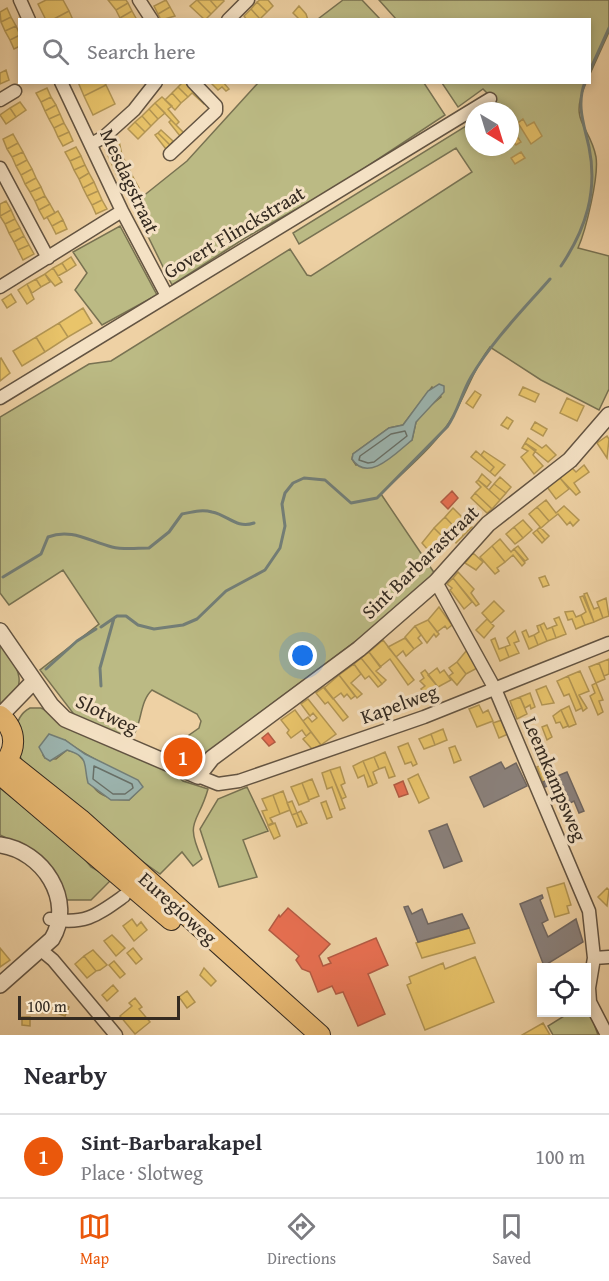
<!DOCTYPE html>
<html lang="en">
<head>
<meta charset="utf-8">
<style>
  :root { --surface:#fff; --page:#f7f7f7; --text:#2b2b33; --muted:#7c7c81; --line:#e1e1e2; --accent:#ea580c }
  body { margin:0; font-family:"Gentium Book Plus",serif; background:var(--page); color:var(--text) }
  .controls { position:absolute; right:18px; bottom:18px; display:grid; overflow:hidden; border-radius:0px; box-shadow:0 3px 9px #0003 }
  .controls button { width:54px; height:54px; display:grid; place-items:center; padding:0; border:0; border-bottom:2px solid var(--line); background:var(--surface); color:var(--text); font:30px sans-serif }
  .compass { position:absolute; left:465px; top:102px; width:54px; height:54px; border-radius:50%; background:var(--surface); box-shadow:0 3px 9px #0003; rotate:142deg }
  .scale { position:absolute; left:18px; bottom:15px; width:162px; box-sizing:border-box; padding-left:6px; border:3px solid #352b21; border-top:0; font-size:16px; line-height:21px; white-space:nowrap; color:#352b21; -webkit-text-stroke:4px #f4e1c4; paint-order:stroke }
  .you { position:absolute; left:303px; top:656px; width:21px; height:21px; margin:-15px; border:4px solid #fff; border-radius:50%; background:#1a73e8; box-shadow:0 0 0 9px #1a73e833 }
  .badge { display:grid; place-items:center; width:39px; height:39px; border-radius:50%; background:var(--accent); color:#fff; font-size:20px; font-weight:700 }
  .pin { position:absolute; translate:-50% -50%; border:3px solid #fff; box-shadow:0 2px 6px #0006 }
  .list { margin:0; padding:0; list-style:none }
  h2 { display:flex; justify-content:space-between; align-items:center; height:78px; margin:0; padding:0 24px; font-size:26px }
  h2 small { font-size:20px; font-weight:400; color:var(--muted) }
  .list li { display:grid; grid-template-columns:39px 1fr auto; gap:18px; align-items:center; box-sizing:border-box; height:84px; padding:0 24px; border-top:2px solid var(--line) }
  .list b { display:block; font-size:22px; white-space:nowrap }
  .list p { margin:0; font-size:20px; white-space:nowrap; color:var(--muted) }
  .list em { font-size:20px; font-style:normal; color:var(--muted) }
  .icon { flex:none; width:33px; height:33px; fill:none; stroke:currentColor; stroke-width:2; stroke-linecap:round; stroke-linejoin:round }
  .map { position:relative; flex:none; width:609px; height:1035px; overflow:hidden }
  .search { position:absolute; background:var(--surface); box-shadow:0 3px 9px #0003; left:18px; right:18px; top:18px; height:66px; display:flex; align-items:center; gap:15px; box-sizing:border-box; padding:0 21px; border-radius:0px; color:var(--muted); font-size:22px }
  .sheet { height:162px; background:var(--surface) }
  nav { display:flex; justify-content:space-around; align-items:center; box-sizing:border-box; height:84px; border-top:2px solid var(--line); background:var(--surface); font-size:16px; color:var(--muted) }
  nav a { display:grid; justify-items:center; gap:3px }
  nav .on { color:var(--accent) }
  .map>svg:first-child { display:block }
  .green { fill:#bbba84; stroke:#787252; stroke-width:1.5; fill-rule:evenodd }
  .water { fill:#9cb5b0; stroke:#737e77; stroke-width:1.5 }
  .homes { fill:#e9c46a; stroke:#b39654; stroke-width:1.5 }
  .shops { fill:#e76f51; stroke:#b25b43; stroke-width:1.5 }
  .public { fill:#457b9d; stroke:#406378; stroke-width:1.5 }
  .industry { fill:#8a817c; stroke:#706761; stroke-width:1.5 }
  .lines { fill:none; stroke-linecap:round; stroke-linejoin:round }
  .shore { stroke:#687068; stroke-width:1.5 }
  .stream { stroke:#737e77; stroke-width:3 }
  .minor-casing { stroke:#635442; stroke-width:15 }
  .tertiary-casing { stroke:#635442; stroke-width:18 }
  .primary-casing { stroke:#352b21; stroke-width:22 }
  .minor { stroke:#f4e1c4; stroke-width:12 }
  .tertiary { stroke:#f4e1c4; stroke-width:15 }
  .primary { stroke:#e7b872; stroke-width:20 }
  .labels { text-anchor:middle; stroke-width:6; stroke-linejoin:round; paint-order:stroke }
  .street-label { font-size:20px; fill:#352b21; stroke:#f4e1c4 }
</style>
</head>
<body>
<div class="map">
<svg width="609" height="1035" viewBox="0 0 609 1035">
  <rect width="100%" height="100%" fill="#eed1a4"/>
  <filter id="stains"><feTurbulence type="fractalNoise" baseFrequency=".00333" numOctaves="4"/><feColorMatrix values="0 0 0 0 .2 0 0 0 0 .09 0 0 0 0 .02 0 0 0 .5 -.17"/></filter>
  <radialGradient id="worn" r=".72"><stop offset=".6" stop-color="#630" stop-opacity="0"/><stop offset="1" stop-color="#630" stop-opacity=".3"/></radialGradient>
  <path class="green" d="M343,0h19l18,19h-62z
    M379,0h230v32l-19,42v-54l-194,-1z
    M258,83h166l21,32 -109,72 -91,51 -73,47 -35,-71v-13l50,-40z
    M442,83h144c-18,40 4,42 10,74 3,19 -10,73 -18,91l31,8v133l-10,21 -58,-30 -51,-33c-17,22 -23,46 -37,69 -17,30 -48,54 -72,78l54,80 -51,46 -130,97 -23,20 -25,34 -44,-17 37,-26 2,-7 -4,-7 -45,-24c-14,13 -9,38 -23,50l-53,-23 -36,-47 59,-46 -36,-54 -54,35 -9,-12v-176l89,-53 22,-3 179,-112 17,26 4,1 161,-104 -16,-24 -157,96 -6,-11 181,-112v26h36v-36h-19l9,-5 -17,-17 -25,18zM432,387l9,10 -16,13 -9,12 -4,18 -16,11 -40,14 -4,-6 1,-5 36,-26 14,-3z
    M120,226l37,69 -55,30 -27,-35 12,-17 -14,-21z
    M0,641c14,22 35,46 0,63z
    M30,708h11l128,61 14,12 25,8c-10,36 -24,30 -6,70l-9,7 -11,-14 -22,22 -28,-20 -109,-92c-10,-16 -12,-44 7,-54zM65,740c24,19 53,29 77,47l-13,13c-29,0 -40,-10 -44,-38l-8,-9 -10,-3 -11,9 -11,-1 -2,-3z
    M247,787l21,44 -25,9 14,37 -38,10 -19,-58 18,-30z
    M0,788l78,63 13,16 21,12 -21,21h-26l-33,-50 -32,-15z
    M587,1004l11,31h-45l-5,-9 21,-13 17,-1z"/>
  <path class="water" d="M439,384l5,2v6l-28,30 -4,18c-15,12 -44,44 -60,19l1,-5 36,-26 14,-3 25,-34z
    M49,734l16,6 20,14 53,26 5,7 -14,13h-18l-23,-17c-5,-19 2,-26 -21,-33l-17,11 -5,-3 -6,-11z"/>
  <path class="homes" d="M46,0h17l6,11 -17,9h-6l-8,-16z
    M108,0h18l2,3 -12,7z
    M166,0l4,7 -12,7 -4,-8z
    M197,0l14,14 -6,6 -15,-14z
    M197,0h13l7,8 -6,6z
    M210,0h13l1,1 -7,7z
    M260,0h8l5,6 -6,6 -10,-10z
    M257,2l10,10 -7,7 -9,-10z
    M128,3l4,8 -12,7 -4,-8z
    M299,6l7,8 2,6h-8l-7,-7z
    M170,7l5,9 -14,4 -3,-6z
    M7,8l4,9 -10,5 -1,-10z
    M251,9l9,10 1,1h-14l-3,-4z
    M69,11l4,9h-21z
    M132,11l5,9h-16l-1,-2z
    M11,17l5,9 -11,5 -4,-9z
    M16,26l4,9 -10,5 -5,-9z
    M20,35v11l-6,3 -4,-9z
    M6,70l3,10 -9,4v-11z
    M78,82h26l2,3 -22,11z
    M183,82h5l18,20 -2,2 -12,-11 -4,4 -10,-10z
    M210,82h13l6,7 -3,2 -4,-4 -4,3z
    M106,85l9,19 -22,11 -9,-19z
    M178,87l10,10 -7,6 -9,-10z
    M47,88l4,9 -10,5 -5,-9z
    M172,93l9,10 -6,7 -10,-10z
    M51,97l5,8 -11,6 -4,-9z
    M162,97l10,9 -4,3 11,13 -3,3 -21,-22z
    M20,102l6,8 -10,7 -6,-9z
    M155,103l10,10 -7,6 -9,-10z
    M56,105l4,9 -11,5 -4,-8z
    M10,108l6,9 -10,7 -6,-9z
    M149,109l9,10 -7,7 -9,-10z
    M60,114l4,9 -10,5 -5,-9z
    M142,116l9,10 -6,6 -10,-10z
    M523,119l4,7 7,-4 8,14 -11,8 -13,-21z
    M171,120l13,13 -4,3 -11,-14z
    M135,122l10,10 -7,7 -10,-10z
    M64,123l5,9 -11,5 -4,-9z
    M510,126l11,16 -5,3 -2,-3 -4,3z
    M161,130l12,11 -3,4 -12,-12z
    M69,132l4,9 -10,5 -5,-9z
    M158,133l12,12 -4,4 -11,-14z
    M13,134l5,9 -11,6 -4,-10z
    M119,141l3,14 -12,5 -5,-11 9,-1 -2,-4z
    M18,143l5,9 -11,5 -5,-8z
    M76,147l5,9 -11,5 -5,-9z
    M23,152l4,8 -11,6 -4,-9z
    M521,152l4,6 -10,6 -4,-6z
    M122,155l4,8 -12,6 -4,-9z
    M81,156l4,9 -11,5 -4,-9z
    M27,160l5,9 -11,6 -5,-9z
    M126,163l4,8 -12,6 -4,-8z
    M85,165l4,8 -10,6 -5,-9z
    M32,169l4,9 -11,6 -4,-9z
    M130,171l4,8 -12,6 -4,-8z
    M89,173l5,9 -11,6 -4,-9z
    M36,178l5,9 -11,5 -5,-8z
    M134,179l5,9 -13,6 -4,-9z
    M94,182l4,9 -11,5 -4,-8z
    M41,187l4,9 -10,5 -5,-9z
    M98,191l4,9 -10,5 -5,-9z
    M45,196l5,8 -11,6 -4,-9z
    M102,200l5,9 -11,5 -4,-9z
    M6,201l5,9 -11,6v-12z
    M50,204l5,9 -11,6 -5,-9z
    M11,210l4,9 -10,5 -5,-8z
    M58,211l5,9 -11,6 -5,-9z
    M15,219l5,9 -11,5 -4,-9z
    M63,220l4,9 -11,5 -4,-8z
    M20,228l4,8 -10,6 -5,-9z
    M24,236l5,9 -11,5 -4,-8z
    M29,245l5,9 -11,6 -5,-10z
    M71,257l5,8 -9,6 -5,-8z
    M62,263l5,8 -9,5 -5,-8z
    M53,268l9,14 -7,4 -10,-12z
    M45,274l5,8 -9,5 -5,-8z
    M36,279l5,8 -9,6 -5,-9z
    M27,284l7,15 -7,5 -9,-14z
    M11,294l5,8 -9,6 -5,-8z
    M83,308l9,15 -24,14 -9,-14z
    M59,323l9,14 -23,15 -9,-15z
    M36,337l9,15 -23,14 -9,-15z
    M1,358l9,15 -10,8v-22z
    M523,387l16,7 -4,8 -16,-7z
    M475,391l6,4 -8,13 -7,-5z
    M567,398l17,8 -7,15 -17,-8z
    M507,417l6,4 -5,8 -7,-4z
    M535,422l12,7 -4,7 -12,-7z
    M607,436l2,3 -2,19 -10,-15z
    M528,438l14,10 4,-3 10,10 -8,7 -23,-19z
    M525,443l11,7 -3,5 10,11 -9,8 -13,-17 7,-6 -6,-3z
    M476,451l18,16 -4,5 -19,-15z
    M484,451l21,14 -10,11 -5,-4 4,-5 -13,-12z
    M584,465l5,7 -15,11 6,9 -4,3 -16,-17 12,-10 4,4z
    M482,474l9,8 -4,5 -9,-7z
    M500,477l11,10 -5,6 -12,-9z
    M560,478l9,11 -13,10 -9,-12z
    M478,480l22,20 -8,9 -17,-16 6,-6 -5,-5z
    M494,484l12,9 -6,7 -11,-10z
    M475,493l17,16 -5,4 -16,-15z
    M546,500l10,13 8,-7 15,14 -6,6 -3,-4 -3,3 -9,-11 -9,7 -12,-14z
    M537,507l12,14 -8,7 -12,-14z
    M453,508l19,19 -9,9 -18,-19z
    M445,517l18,19 -7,7 -9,-10 -4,4 -9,-9z
    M523,520l9,10 -9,8 -9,-11z
    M514,527l9,11 -8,6 -9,-10z
    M540,527l9,9 -4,4 -8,-10z
    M434,528l9,9 -3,3 6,7 -11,11 -13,-15z
    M537,530l8,10 -3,3 -9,-10z
    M500,539l11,13 3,-3 11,14 -3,3 -9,-11 -8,7 -13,-16z
    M492,546l13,16 -8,6 2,3 -4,3 -15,-17z
    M518,546l10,13 -3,2 -11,-12z
    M473,553l10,9 -7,8 -11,-7z
    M458,572l16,17 -3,4 8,11 -3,2 -23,-28z
    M545,576l4,9 -6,2 -4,-9z
    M453,578l19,24 -8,7 -14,-19 2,-2 -5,-4z
    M587,593l7,16 5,-2 4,11 -9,4 -10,-28z
    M583,596l11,26 -9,3 -4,-10 5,-3 -6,-15z
    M606,598l3,18 -6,2 -6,-16z
    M494,601l10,10 -13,12 -9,-10z
    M439,607l13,18 -5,4 -2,-3 -8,6 -9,-12z
    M573,611l3,6 5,-2 4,10 -9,4 -4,-10 -4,1 -3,-8z
    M559,617l7,17 -10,4 -4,-11 5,-2 -3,-6z
    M487,619l7,7 -10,12 -8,-8z
    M428,620l11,14 -3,3 -2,-3 -7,9 -12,-17z
    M544,623l3,6 5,-2 4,11 -9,3 -7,-16z
    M540,625l7,16 -9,4 -4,-10 5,-3 -2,-6z
    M415,626l6,9 -3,3 4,5 -8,6 -9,-12z
    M526,630l3,7 5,-2 4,10 -9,4 -7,-17z
    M515,631l4,10 -5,2 5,10 -10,4 -4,-10 5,-2 -3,-7z
    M405,638l9,11 -8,7 -3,-5 -7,6 -8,-10z
    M495,638l4,11 6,-2 4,10 -9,4 -9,-21z
    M383,640l31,40 -6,5 -18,-26 -10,8 -11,-15z
    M467,650l12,17 -13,7 -9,-12z
    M369,652l12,15 -5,4 10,9 -4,4 -21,-26z
    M361,658l21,26 -4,3 -9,-11 -4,3 -11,-15z
    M609,659v15l-5,2 -5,-13z
    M457,662l9,12 -9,11 -8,-9 4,-3 -4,-5z
    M599,663l6,16 -9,4 -7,-16z
    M354,664l7,10 -10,9 11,11 -5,4 -18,-23z
    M437,668l3,5 4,-3 7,10 -13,7 -10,-12z
    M425,670l13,17 -10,11 -7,-9 4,-3 -5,-5 4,-3 -3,-5z
    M580,671l9,20 -10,4 8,13 -4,3 -15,-35z
    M339,675l16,21 -4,3 -4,-5 -3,3 -3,-4 -8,6 -9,-11z
    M568,676l14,32 -6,3 -7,-17 -5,2 -7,-15z
    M596,683l7,17 -4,1 4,11 -5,3 -8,-19 5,-3 -3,-8z
    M546,686l8,17 -12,2 -6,-15z
    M324,687l24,30 -5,4 -15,-19 -3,2 -9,-11z
    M530,693l5,14 -4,2 -1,-4 -5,3 -5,-11z
    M520,697l7,17 -10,5 -7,-18z
    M308,699l28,35 -15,11 -18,-24 5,-4 4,5 5,-4 -4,-5 -3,3 -9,-12z
    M479,705l4,8 5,-3 5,11 -16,6 -8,-18z
    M569,706l7,18 -7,3 -8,-17z
    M295,710l16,22 -5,4 -4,-6 -11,8 -4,-5 2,-3 -8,-10z
    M561,710l7,16 -5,2 -3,-6 -4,1 -3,-7z
    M502,720l6,14 -9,4 -6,-15z
    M547,725l5,12 -5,3 -5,-13z
    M443,729l4,11 -12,5 -4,-11z
    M311,732l10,13 -9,4 -9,-10z
    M431,734l4,11 -11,4 -5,-10z
    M408,743l9,21 -4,2 -2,-4 -6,2 -7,-17z
    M455,746l6,14 -7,3 -5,-15z
    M385,752l10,24 -6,2 -4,-11 -6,2 -5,-12z
    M374,757l5,12 -6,3 4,11 -4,2 -10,-24z
    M363,761l10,24 -5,2 -4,-12 -6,3 -5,-12z
    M547,763l6,15 -10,4 -6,-15z
    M340,767l5,16 -4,2 5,12 -4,2 -12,-29z
    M330,770l15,38 -5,2 -8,-23 -5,2 -5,-16z
    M418,774l11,24 -10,5 -11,-24z
    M312,779l7,17 -10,4 -7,-17z
    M302,783l7,18 -10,4 -8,-18z
    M283,791l7,19 -10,4 -7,-19z
    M273,795l7,19 -10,4 3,5 -5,2 -6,-14 5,-1 -5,-11z
    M292,801l5,12 -5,2 -5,-12z
    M326,801l6,16 -5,2 -6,-16z
    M301,811l6,12 -5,2 -5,-12z
    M297,813l5,12 -5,2 -5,-12z
    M275,823l5,13 -6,3 -6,-13z
    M564,883l7,22 -4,1 2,7 -14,4 -8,-29z
    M607,888l2,2 -2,16 -9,-9z
    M132,919l5,7 4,-4 6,8 -13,11 -11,-15z
    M469,928l6,15 -53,15 -6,-15z
    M112,935l13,13 -9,8 -12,-15z
    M0,948l10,12 -10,7z
    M133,948l9,11 -6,5 -9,-11z
    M93,950l14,15 -7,5 -4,1 -12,-15z
    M84,956l12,15 -9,7 -12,-14z
    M475,957l19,45 -69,28 -18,-45 4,-2 -2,-6 34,-14 2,6z
    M114,961l11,13 -5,4 -11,-13z
    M204,968l12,13 -5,5 -11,-11z
    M113,985l5,6 -11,10 -5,-6z
    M187,991l8,11 -8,6 -8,-11z
    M135,998l7,9 -3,2 11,13 -15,12 -15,-18 12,-10 -3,-3z
    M62,1003l7,4 -4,9 -8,-3z
    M22,1017h8v9l-8,-1z
    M543,1023l7,12h-28z"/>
  <path class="shops" d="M452,491l6,7 -10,11 -7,-7z
    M268,733l7,9 -6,4 -7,-8z
    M403,781l5,13 -9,3 -5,-12z
    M288,908l42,36 -11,12 4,10 8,-3 -3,-5 48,-20 12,27 -20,9 17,40 -27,12 -15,-34 -7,2 -4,-8 -14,6 -8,-20 -8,-3 -6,-9 3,-4 -30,-26 10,-15 1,2z"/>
  <path class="public" d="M181,748l7,15 -6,2 -4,-14z"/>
  <path class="industry" d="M501,762l4,7 11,-6 11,23 -43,21 -14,-30z
    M567,772l17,39 -5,2 -5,-12 -12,6 -10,-23 -7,3 -2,-5z
    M447,824l15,37 -18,7 -15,-37z
    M542,895l1,3 -3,2 8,20 -6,3 6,14 28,-18 7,23 -39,24 -24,-62z
    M408,906l4,8 10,-5 6,15 34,-10 7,14 -51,14 -14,-35z"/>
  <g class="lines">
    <path class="shore" d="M405,431l2,5 -33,26 -6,1 -9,-3 1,-4 31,-22z
      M94,766l38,18 1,4 -8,6h-12l-20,-15z"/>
    <path class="stream" d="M590,70l19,-42
      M561,266c25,-37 37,-75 28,-119 -5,-23 -13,-42 -4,-65
      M3,577l38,-23 7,-17c23,-9 41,4 64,10 12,3 25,1 37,1l20,-16 13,-18c10,-2 20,-5 30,-2 16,3 24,17 42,11
      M101,627l16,-11h9l12,9 16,4 29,-4 14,-6 29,-28 39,-21 15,-22 5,-22 -3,-22 3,-11 8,-10 11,-5 21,2 26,23 26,-5 70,-71c11,-15 14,-33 24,-50 21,-36 51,-66 79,-98
      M46,669l31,-28 19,-12
      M101,686l-1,-18 14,-50"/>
    <defs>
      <path id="minor" d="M20,0l9,20
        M139,0l13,20
        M228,20l20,-20
        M61,82l61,129 45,85
        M0,100l15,-9
        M91,144l13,-7 30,-27 22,-28
        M170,154l46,-43v-5l-23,-24
        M0,168l48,90
        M0,287l122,-76
        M0,398l490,-299
        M436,582l59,107 94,222 5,47 -5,30 1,14 17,33
        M198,776l20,8 21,-3 185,-64 185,-74
        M50,919c35,6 46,-3 74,-23
        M41,950l12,10 63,75
        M594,958l15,-1"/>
      <path id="tertiary" d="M0,631l51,74 14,14 133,57 14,-18 147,-109 77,-67 52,-58 82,-64 39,-45
        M0,716l34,-35
        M0,845c43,6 75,55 52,94l-52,46"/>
      <path id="primary" d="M0,716c18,15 17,36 0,52
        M7,761l73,58 240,216
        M0,774l171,146"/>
    </defs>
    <use href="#minor" class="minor-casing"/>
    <use href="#tertiary" class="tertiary-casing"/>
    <use href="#primary" class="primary-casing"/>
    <use href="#minor" class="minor"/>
    <use href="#tertiary" class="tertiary"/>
    <use href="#primary" class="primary"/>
  </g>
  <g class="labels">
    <g class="street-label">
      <text transform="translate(130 181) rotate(65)" y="7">Mesdagstraat</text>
      <text transform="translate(234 232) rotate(-31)" y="7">Govert Flinckstraat</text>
      <text transform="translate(420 562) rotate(-44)" y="7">Sint Barbarastraat</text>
      <text transform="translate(399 704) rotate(-20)" y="7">Kapelweg</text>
      <text transform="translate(107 714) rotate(26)" y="7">Slotweg</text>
      <text transform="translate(555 779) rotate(67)" y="7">Leemkampsweg</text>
      <text transform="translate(178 908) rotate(42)" y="7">Euregioweg</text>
    </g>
  </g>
  <rect width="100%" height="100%" filter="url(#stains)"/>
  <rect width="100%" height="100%" fill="url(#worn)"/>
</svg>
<div class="controls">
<button><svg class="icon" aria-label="locate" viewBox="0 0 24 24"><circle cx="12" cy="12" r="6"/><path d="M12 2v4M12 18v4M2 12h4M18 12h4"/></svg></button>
</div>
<svg class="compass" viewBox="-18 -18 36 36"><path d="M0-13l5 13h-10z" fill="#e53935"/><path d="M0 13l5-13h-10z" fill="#7c7c81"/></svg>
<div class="scale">100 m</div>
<div class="you"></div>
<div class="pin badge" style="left:183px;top:757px">1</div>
<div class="search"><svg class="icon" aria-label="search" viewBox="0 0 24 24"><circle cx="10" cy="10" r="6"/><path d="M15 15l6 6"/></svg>Search here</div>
</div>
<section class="sheet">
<h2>Nearby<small></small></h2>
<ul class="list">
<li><span class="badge">1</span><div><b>Sint-Barbarakapel</b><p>Place · Slotweg</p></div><em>100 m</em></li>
</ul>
</section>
<nav>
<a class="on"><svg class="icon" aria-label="map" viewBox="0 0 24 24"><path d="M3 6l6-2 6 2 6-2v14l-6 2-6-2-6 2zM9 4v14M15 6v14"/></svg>Map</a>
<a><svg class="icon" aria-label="directions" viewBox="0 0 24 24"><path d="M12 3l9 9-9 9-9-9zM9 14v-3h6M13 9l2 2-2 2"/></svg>Directions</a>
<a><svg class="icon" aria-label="saved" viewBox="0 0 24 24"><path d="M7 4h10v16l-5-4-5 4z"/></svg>Saved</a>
</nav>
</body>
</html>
